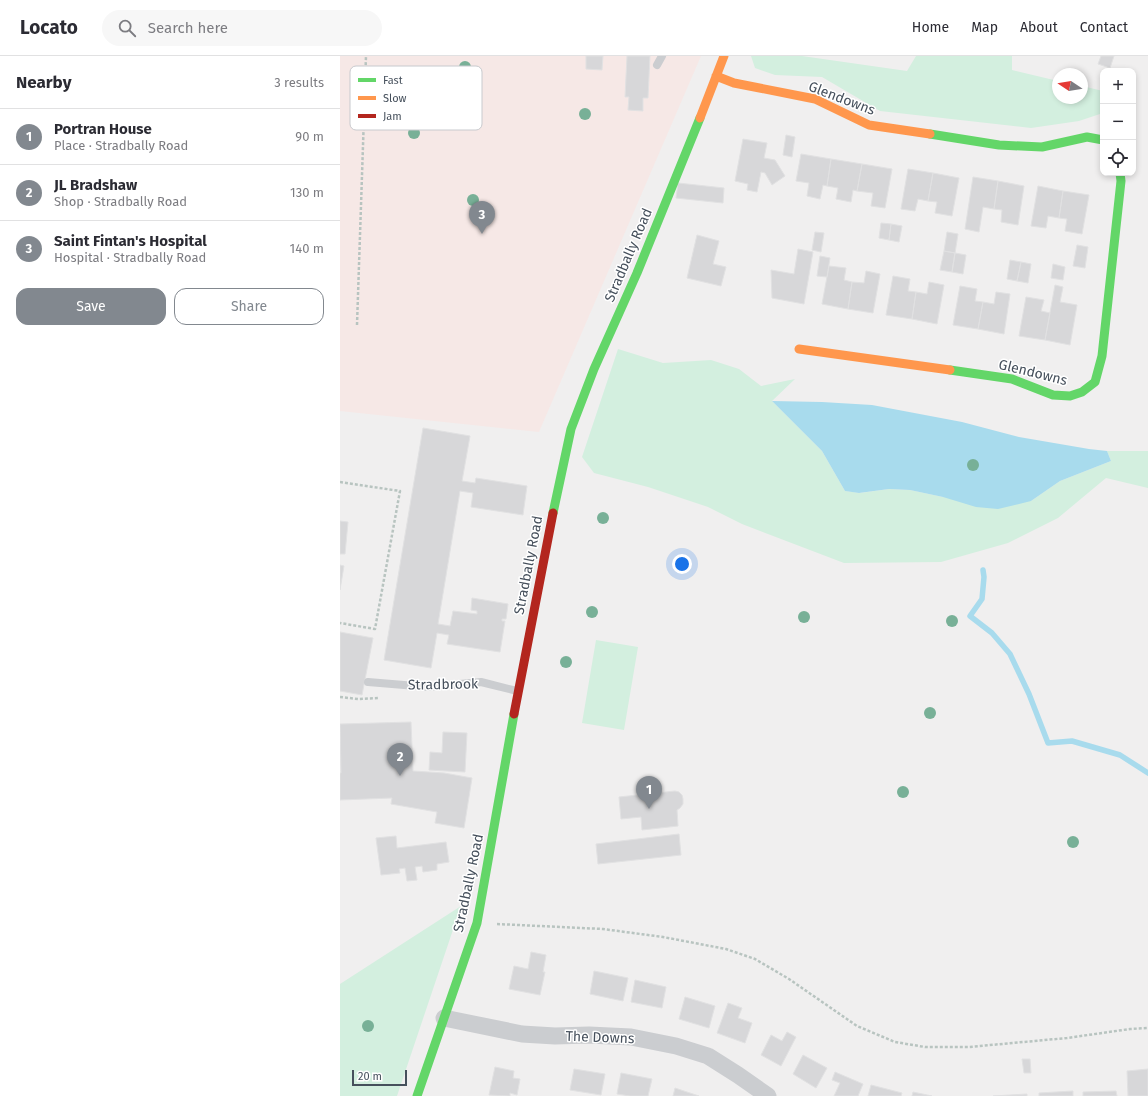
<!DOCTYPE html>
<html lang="en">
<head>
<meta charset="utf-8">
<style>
  :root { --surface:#fff; --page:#f7f7f7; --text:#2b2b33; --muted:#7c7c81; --line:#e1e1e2; --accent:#82888f }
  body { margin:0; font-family:"Fira Sans",sans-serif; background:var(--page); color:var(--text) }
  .controls { position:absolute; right:12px; top:12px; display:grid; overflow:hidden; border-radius:8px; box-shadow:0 2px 6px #0003 }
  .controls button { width:36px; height:36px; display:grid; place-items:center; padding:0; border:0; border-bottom:1px solid var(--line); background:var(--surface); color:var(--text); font:20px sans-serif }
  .compass { position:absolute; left:712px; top:12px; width:36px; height:36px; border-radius:50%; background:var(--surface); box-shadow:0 2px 6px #0003; rotate:282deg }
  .scale { position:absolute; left:12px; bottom:10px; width:55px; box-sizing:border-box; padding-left:4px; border:2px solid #46505c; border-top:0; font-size:11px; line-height:14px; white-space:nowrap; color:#46505c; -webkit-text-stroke:3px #fff; paint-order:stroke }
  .you { position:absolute; left:342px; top:508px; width:14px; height:14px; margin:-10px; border:3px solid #fff; border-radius:50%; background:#1a73e8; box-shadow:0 0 0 6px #1a73e833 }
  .badge { display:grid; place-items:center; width:26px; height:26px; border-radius:50%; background:var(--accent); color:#fff; font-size:13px; font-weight:700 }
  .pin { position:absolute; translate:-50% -33px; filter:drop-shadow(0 1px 2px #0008) }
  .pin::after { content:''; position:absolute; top:21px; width:14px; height:12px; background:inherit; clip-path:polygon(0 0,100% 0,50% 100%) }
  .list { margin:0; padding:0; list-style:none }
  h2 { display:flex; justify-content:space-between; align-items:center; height:52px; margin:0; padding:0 16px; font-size:17px }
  h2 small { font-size:13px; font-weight:400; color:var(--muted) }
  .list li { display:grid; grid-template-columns:26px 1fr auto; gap:12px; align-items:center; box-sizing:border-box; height:56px; padding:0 16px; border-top:1px solid var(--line) }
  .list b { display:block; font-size:15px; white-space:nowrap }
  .list p { margin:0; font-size:13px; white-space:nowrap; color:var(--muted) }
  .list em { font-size:13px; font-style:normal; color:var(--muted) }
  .actions { display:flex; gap:8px; padding:12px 16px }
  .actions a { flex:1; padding:9px 0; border:1px solid var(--accent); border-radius:12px; text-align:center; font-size:14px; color:var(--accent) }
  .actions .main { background:var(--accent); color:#fff }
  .icon { flex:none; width:22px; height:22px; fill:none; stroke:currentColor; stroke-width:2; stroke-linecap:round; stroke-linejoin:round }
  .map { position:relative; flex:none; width:808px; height:1040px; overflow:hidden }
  header { display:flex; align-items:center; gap:24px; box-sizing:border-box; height:56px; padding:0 20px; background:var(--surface); border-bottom:1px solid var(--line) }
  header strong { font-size:19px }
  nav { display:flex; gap:22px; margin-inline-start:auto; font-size:14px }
  .search { width:280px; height:36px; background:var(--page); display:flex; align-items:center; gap:10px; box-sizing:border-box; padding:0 14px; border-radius:22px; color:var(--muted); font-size:15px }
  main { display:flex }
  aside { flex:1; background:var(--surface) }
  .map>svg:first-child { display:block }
  .medical { fill:#f6e8e6 }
  .green { fill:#d3efdf }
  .water { fill:#a8dbed }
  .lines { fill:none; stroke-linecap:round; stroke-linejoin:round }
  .stream { stroke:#a8dbed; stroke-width:5.5 }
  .building { fill:#d7d7d9; stroke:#e1e1e2 }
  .path { stroke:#b8c4c0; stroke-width:2.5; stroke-dasharray:3 2; stroke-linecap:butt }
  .lane { stroke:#cbcdd0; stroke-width:8 }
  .street { stroke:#cbcdd0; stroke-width:17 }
  .fast { stroke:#63d668; stroke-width:9 }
  .slow { stroke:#ff974d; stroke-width:9 }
  .jam { stroke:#b3261e; stroke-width:9 }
  .tree { fill:#78b097 }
  .labels { text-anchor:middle; stroke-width:3; stroke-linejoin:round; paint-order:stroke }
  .street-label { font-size:14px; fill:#46505c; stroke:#fff }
  .key { fill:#fff; stroke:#c8cace; stroke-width:1 }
  .key-label { font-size:11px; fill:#46505c }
</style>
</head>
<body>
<header>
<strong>Locato</strong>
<div class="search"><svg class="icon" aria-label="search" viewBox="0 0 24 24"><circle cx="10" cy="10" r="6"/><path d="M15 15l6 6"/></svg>Search here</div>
<nav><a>Home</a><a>Map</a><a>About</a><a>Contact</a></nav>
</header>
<main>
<aside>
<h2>Nearby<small>3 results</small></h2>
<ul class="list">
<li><span class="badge">1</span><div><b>Portran House</b><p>Place · Stradbally Road</p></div><em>90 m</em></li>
<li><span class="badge">2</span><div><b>JL Bradshaw</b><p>Shop · Stradbally Road</p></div><em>130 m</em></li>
<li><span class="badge">3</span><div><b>Saint Fintan's Hospital</b><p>Hospital · Stradbally Road</p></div><em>140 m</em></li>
</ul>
<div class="actions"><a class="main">Save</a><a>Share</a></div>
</aside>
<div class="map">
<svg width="808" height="1040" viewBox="0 0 808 1040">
  <rect width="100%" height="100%" fill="#f0efef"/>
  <path class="medical" d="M0,0h361l-162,376 -199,-21z"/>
  <path class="green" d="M411,0h51l105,15 9,-15h96v14l46,11v17h24v-12l21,5v22l-24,8 -48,7 -151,-17 -58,-34 -47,-2 -20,-7z
    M278,293l45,14 48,-3 28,9 22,17 34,-7 -23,22 50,50 23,40 15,2 29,-4 21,1 33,7 88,4 29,-20 51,-20 -4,-10h41v37l-42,-10 -48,40 -50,25 -67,19 -97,1 -102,-39 -34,-17 -60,-20 -54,-14 -12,-16z
    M256,584l42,7 -14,83 -42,-7z
    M121,850l-64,190h-57v-112z"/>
  <path class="water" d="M432,345l50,1 50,3 90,17 57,15 70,12 18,2 4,10 -51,20 -29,20 -33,8 -22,-2 -33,-10 -33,-7 -21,-1 -30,4 -14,-2 -23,-40z"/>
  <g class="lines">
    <path class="stream" d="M643,514l1,7 -2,22 -12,17 22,17 18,21 19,40 19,49 24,-2 48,14 28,18"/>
  </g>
  <path class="building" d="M246,0h17l-1,14 -16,-1z
    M287,0h23l-2,42h-5v13l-15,-1 1,-13h-4z
    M761,0h13l-4,12 -12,-4z
    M446,79l9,2 -3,20 -9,-2z
    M403,83l24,4 -3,15 11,2 10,16 -13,9 -7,-12 -4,-1 -4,20 -10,-2 1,-6 -13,-3z
    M461,98l30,5 -4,27 -4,-1 -3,14 -13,-3 2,-13 -13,-2z
    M491,103l31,5 -5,27 -4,-1 -2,12 -15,-3 2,-11 -11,-2z
    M522,108l30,5 -7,39 -14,-2 2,-13 -16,-2z
    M568,113l25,4 -5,28 -10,-2 -3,12 -14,-2z
    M593,117l26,5 -7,38 -17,-3 2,-11 -9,-1z
    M633,121l25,4 -4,28 -11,-2 -4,25 -14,-3z
    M658,125l26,5 -6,39 -17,-3 1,-12 -8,-1z
    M338,127l46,5 -1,15 -47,-5z
    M698,130l25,5 -4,27 -11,-2 -2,12 -15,-2z
    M723,135l26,4 -7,39 -17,-3 2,-12 -8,-1z
    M541,167l10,1 -2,16 -10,-2z
    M551,168l11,2 -3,16 -10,-2z
    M475,176l9,1 -3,19 -9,-2z
    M607,176l11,2 -3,19 -11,-2z
    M357,179l22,6 -6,23 13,3 -5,19 -34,-8z
    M737,189l11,2 -3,21 -12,-2z
    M458,193l15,3 -9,52 -32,-6 -1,-28 23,4z
    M604,195l11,2 -3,19 -12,-2z
    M615,197l11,2 -3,19 -11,-2z
    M480,200l10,2 -3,19 -10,-1z
    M670,204l11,2 -4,19 -10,-2z
    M681,206l10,2 -3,19 -11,-2z
    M713,208l12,3 -2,13 -12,-2z
    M489,210l17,2 -2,12 8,2 -4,27 -26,-5z
    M526,215l14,3 -7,39 -25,-4 4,-27 12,1z
    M553,220l17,3 -2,12 8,1 -4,27 -26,-4z
    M589,226l15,3 -7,39 -25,-5 4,-27 11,2z
    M715,229l8,2 -3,15 17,3 -7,40 -25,-5z
    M620,230l17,3 -2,12 8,1 -5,27 -25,-4z
    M656,236l14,2 -6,40 -26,-5 5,-27 11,2z
    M686,241l18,3 -3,11 9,2 -5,27 -26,-4z
    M83,372l47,8 -8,45 13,2 1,-5 51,8 -4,29 -52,-8 2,-14 -13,-2 -22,133 12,2 3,-15 24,3v-3l-6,-1 1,-12 36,6 -2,15h-4v2h3l-5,31 -53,-8 2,-9 -12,-2 -6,35 -47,-8z
    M0,465l8,1 -3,32h-5z
    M0,509l4,1 -4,24z
    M0,576l33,6 -11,57 -22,-4z
    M71,666l2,49 31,2 28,5 -8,50 -29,-5 2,-11 -46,-8 1,-6 -52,2v-27h1l-1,-49z
    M103,676l24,1 -2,39 -36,-2 1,-18 12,1z
    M335,735l4,1 3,3 1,4v5l-3,4 -3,2 1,16 -36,4 -1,-13 -20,2 -2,-22z
    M339,778l2,21 -83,9 -2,-20z
    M56,780l1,12 49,-6 3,20 -12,2v6l-14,2 -1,-6 -7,1 2,13 -10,1 -2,-13 -6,1 1,4 -19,2 -5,-37z
    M191,896l15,3 -3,17h2l-5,23 -31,-6 5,-23 14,3z
    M254,915l34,7 -5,23 -33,-7z
    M295,924l31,7 -4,21 -31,-6z
    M345,941l30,9 -6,22 -30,-9z
    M388,947l14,5 -4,10 14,5 -7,20 -28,-10z
    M447,976l9,5 -15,29 -20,-11 10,-20 11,6z
    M463,999l24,13 -11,20 -23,-14z
    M682,1003h8l1,14h-7z
    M155,1011l19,4 -1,7 7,1 -3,16 -7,-2v3l-21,-1z
    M234,1013l31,5 -4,21 -31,-5z
    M808,1013v27h-20l-1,-25z
    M495,1016l28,12 -5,12h-24l6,-13 -8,-3z
    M281,1017l31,6 -4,17h-18l-13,-2z
    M531,1029l31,8 -1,3h-33z
    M335,1032l24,8h-26z
    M733,1035v5h-34v-3z
    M776,1035l1,5h-34v-4z
    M573,1036l19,4h-20z
    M687,1038v2h-34z"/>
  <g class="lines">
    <path class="path" d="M17,269l9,-269
      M0,426l60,9 -25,138 -35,-6
      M0,641l18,2 21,-1
      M157,868l106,5 60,8 63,12 29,10 34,20 68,47 38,16 30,5h44l98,-9 63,-9 18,-1"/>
    <path class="lane" d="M317,9l5,-9
      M28,626l60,5 53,-5 36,9"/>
    <path class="street" d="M104,962l78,16 33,2 34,-1 42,2 45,9 32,10 30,19 30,21"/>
    <path class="fast" d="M590,78l69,11 43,2 45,-10 16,3
      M610,314l62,9 41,16 17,1 12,-4 13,-10 7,-26 19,-175 -1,-8
      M213,457l18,-84 23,-60 43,-96 63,-155
      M77,1040l60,-173 37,-209"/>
    <path class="slow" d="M376,20l18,7 81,16 54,26 61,9
      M360,62l24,-62
      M459,293l151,21"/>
    <path class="jam" d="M174,658l39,-201"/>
  </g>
  <g class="tree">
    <circle cx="125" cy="11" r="6"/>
    <circle cx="245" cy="58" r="6"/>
    <circle cx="74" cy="77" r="6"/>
    <circle cx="133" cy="144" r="6"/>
    <circle cx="633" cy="409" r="6"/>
    <circle cx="263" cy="462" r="6"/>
    <circle cx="252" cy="556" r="6"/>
    <circle cx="464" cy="561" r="6"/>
    <circle cx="612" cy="565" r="6"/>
    <circle cx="226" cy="606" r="6"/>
    <circle cx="590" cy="657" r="6"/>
    <circle cx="563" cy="736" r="6"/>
    <circle cx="733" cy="786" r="6"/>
    <circle cx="28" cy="970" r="6"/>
  </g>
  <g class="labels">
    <g class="street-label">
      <text transform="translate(502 42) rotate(21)" y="5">Glendowns</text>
      <text transform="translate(288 199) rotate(-67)" y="5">Stradbally Road</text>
      <text transform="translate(693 316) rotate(14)" y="5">Glendowns</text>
      <text transform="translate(188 509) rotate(-79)" y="5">Stradbally Road</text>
      <text transform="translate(103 628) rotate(-1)" y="5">Stradbrook</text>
      <text transform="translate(128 827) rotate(-78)" y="5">Stradbally Road</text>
      <text transform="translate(260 981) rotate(2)" y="5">The Downs</text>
    </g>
  </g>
  <rect x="10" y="10" width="132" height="64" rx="6" class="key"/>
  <rect x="18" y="22" width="18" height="4" fill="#63d668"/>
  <rect x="18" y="40" width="18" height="4" fill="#ff974d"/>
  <rect x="18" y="58" width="18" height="4" fill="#b3261e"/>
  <g class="key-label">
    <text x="43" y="28">Fast</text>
    <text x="43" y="46">Slow</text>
    <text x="43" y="64">Jam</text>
  </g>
</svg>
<div class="controls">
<button>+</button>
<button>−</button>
<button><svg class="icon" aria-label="locate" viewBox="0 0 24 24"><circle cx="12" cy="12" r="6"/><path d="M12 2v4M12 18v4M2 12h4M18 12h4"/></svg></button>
</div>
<svg class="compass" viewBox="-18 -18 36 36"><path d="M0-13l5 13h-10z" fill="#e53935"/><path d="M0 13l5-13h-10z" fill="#7c7c81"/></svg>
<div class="scale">20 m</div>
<div class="you"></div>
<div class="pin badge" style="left:309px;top:753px">1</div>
<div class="pin badge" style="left:60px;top:720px">2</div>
<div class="pin badge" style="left:142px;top:178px">3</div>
</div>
</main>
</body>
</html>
